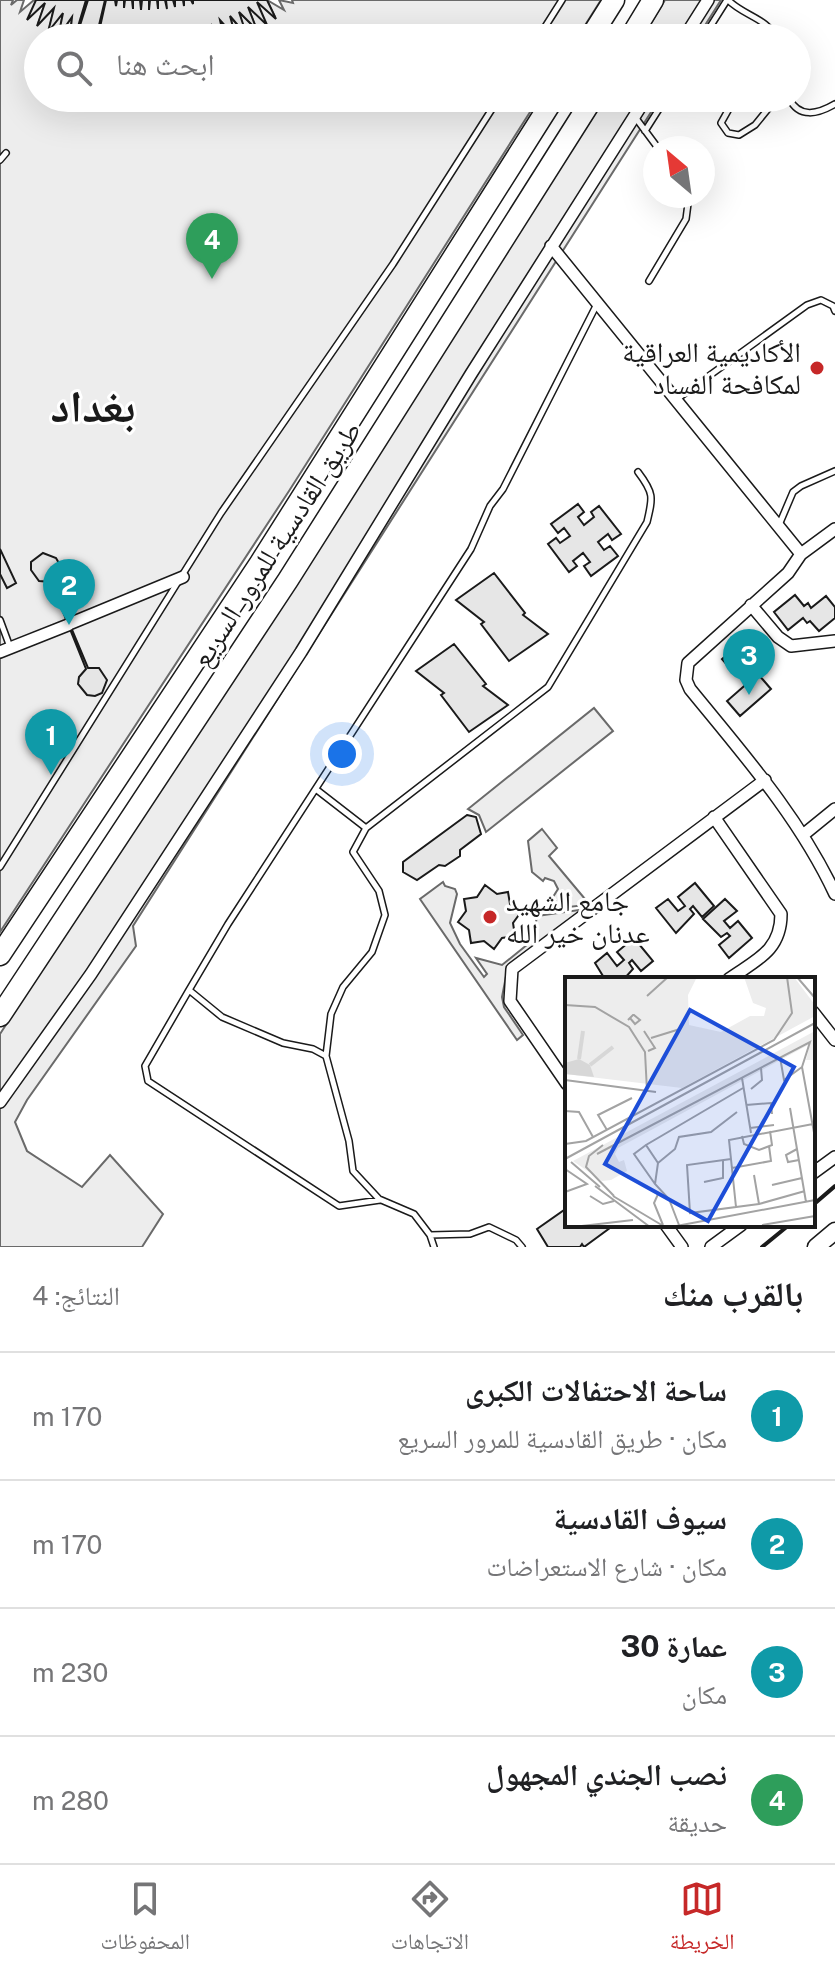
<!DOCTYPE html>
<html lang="ar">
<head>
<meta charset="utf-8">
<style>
  :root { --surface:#fff; --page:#f2f2f2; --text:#202124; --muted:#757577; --line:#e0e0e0; --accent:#c62828 }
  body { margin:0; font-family:"Public Sans","Noto Naskh Arabic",sans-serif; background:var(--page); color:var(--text); direction:rtl }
  .compass { position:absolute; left:643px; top:136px; width:72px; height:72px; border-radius:50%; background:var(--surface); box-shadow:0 8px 32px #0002; rotate:331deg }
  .you { position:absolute; left:342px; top:754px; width:28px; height:28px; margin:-20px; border:6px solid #fff; border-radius:50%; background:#1a73e8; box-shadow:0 0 0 12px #1a73e833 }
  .badge { display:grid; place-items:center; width:52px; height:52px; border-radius:50%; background:var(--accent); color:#fff; font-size:26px; font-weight:700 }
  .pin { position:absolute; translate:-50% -66px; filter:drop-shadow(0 2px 4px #0008) }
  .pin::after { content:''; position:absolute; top:42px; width:28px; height:24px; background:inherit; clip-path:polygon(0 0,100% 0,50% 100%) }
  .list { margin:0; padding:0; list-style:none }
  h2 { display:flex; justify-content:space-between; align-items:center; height:104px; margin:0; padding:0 32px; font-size:34px }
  h2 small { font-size:26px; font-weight:400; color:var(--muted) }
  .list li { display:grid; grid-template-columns:52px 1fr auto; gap:24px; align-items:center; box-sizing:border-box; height:128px; padding:0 32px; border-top:2px solid var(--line) }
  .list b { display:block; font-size:30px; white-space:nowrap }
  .list p { margin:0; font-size:26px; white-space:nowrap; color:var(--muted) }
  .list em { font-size:26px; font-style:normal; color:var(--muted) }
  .icon { flex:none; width:44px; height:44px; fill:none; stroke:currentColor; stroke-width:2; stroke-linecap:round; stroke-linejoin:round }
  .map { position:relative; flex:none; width:835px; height:1247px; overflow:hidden; direction:ltr }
  .search { position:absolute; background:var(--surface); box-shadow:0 8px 32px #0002; left:24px; right:24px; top:24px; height:88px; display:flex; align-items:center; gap:20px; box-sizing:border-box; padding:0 28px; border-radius:44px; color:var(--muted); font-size:30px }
  .sheet { height:616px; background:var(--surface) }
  nav { display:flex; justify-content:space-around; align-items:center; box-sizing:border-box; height:112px; border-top:2px solid var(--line); background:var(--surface); font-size:22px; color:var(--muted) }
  nav a { display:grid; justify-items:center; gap:4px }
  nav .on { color:var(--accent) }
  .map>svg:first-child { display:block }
  .built { fill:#ededed; stroke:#6a6a6a; stroke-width:2 }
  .building { fill:#e6e6e6; stroke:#1a1a1a; stroke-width:2 }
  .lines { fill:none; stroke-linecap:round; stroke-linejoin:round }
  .lane-casing { stroke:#1a1a1a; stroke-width:8 }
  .street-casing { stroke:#1a1a1a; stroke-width:14 }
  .secondary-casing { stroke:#1a1a1a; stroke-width:19 }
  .highway-casing { stroke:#1a1a1a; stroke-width:23 }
  .lane { stroke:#fff; stroke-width:5 }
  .street { stroke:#fff; stroke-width:11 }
  .secondary { stroke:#fff; stroke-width:16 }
  .highway { stroke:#fff; stroke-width:20 }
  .wall { stroke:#1a1a1a; stroke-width:4 }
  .poi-dot { fill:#c62828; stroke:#fff; stroke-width:3 }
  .labels { text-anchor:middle; stroke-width:6; stroke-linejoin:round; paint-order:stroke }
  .poi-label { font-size:28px; fill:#1a1a1a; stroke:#fff; text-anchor:end }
  .street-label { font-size:28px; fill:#1a1a1a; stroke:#fff }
  .town-label { font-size:44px; font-weight:bold; fill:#1a1a1a; stroke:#fff }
  .inset-river { fill:none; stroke:#d7d7d7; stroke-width:4 }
  .inset-road { fill:none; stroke:#a3a3a3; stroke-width:2 }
  .view { fill:#1d4ed8; fill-opacity:0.15; stroke:#1d4ed8; stroke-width:4 }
  .inset-edge { fill:none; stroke:#1a1a1a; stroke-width:4 }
</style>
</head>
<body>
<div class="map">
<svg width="835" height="1247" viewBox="0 0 835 1247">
  <rect width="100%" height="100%" fill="#fff"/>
  <path class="built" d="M0,0h13l-2,5 6,-5h7l-4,12 14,-12 11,3 -7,21 16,-16 -5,22 14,-17 -4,22 13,-18 -2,18 7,-5 -2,8h-37v60h17v3l26,9 3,-12h455l-250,393 -289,441z
    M267,0l17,10 -5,-10 14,3 -1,-3h309l-24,38h-341l-6,-22 15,18 -6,-22 17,16 -8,-21 9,-5 18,15z
    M665,0h56l-24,38h-55z
    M605,98h55l-527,828 3,20 -109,154 -12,22 12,29 55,36 28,-32 53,59 -21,33h-142v-213z
    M594,708l19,23 -127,101 -7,-17 -11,-6z
    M542,829l15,19 -8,8 36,43 1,6 -26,3 -7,-11 5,-8 -4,-8 -9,-3 -2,3 -11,-9 -4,-31z
    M443,882l2,4 10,3 2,5 -7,29 10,21 24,33 3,-3 -11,-16 26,7 31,-25 4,-24 42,-6 3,4 -75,57 -5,26 2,10 19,28 -6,5 -97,-141z"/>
  <path class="building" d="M36,0h50l-9,30 -7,6 2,-19 -14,20 5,-24 -15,19 6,-24 -17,18 8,-23 -18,17z
    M88,0h17l-9,38h-20z
    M106,0h9l1,6 1,-6h7v8l1,-8h7l1,9v-9h7l1,10 1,-10h7v10l1,-10h7l1,9v-9h7l2,9 -1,-9h7l2,7v-7h8l1,6v-6h7l2,4v-4h74l9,19 -19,-17 10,23 -19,-18 9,23 -18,-18 8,24 -17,-20 6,22 -16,-18 4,18h-3l-10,-14 2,14h-5l-7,-11 1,11h-6l-5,-9 1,9h-7l-4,-7v7h-6l-2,-6 -1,6h-9l-2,-5 -1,5h-8l-1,-5 -1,5h-8l-1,-5 -1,5h-8l-1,-6 -2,6h-7l-1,-7 -3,7h-7v-8l-4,8h-7v-11z
    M57,98h24l-2,11 -23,-7z
    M578,504l6,8 -6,5 6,8 10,-8 -3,-5 8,-6 22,28 -9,6 -4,-6 -10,8 6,8 6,-4 8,10 -27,20 -7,-10 6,-4 -7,-9 -10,8 4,5 -8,6 -21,-28 8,-6 4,5 10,-7 -6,-8 -6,5 -7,-9z
    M0,549l16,34 -9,5 -7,-14z
    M43,553l13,5 4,7 -1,7 -7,10 36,86h11l8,12 -5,13 -7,3 -8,-1 -9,-11 1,-7 7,-8 -35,-87 -12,-1 -8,-11v-8z
    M494,573l31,40 -2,2 25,19 -39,27 -28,-37 3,-2 -28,-22z
    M795,595l9,11 4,-3 3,5 15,-12 9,11v11l-16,13 -9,-10 -3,2 -4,-5 -15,12 -14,-18z
    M753,632l13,16 -31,26 -13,-15z
    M454,644l32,40 -3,2 25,19 -39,27 -28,-37 3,-2 -28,-22z
    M758,674l13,15 -31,27 -13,-15z
    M467,815l9,2 5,17 -21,16v6l-15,10 -6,-1 -22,15 -14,-8v-10z
    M695,883l19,23 -12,11 -9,-11 -3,3 4,5 -18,19 -20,-25 12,-9 10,12 7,-5 -7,-9z
    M485,885l12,9 11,-2 2,12 11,8 -8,11 2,13 -13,2 -8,11 -10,-8 -13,2 -2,-13 -11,-8 8,-11 -2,-12 13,-2z
    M725,899l12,12 -13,10 6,7 8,-7 14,17 -23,20 -10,-13 11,-9 -3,-3 -6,4 -18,-18z
    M634,938l19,23 -12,10 -9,-11 -3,3 4,6 -9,10h-16l-5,-3 -8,-13 12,-10 10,13 7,-6 -7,-8z
    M567,1208v17h47l-30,22 -2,-3 -2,3h-32l-11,-18z"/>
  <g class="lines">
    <defs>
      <path id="lane" d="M728,0c16,16 39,18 48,38
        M538,38l24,-38
        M703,38l24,-38
        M735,98l-14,25 7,10 11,2 16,-10 22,-27
        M789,98c10,21 29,16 46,6
        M635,117l23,31
        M645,131l21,-33
        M0,160l6,-7
        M649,281l37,-62 3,-23
        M677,399l130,-94 14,-5 12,6 2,5
        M779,525l14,-33 8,-6 34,-15
        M0,620l10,27
        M317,790l49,38
        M0,867l221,-354 172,-249 106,-166
        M189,990l-44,76 3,15 191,125 41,-6
        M326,1056l5,-42 12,-27 29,-35 13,-37 -6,-24 -26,-39 13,-24 182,-141 99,-165c6,-25 7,-29 -9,-50
        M430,1235l40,-1 19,-7 27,13 6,7
        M434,1247l-4,-12 -16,-21 -35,-15 -26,-28 -4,-30 -23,-85 -13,-7 -30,-6 -61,-26 -33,-27 39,-66 243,-375 19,-43 13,-17 94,-185"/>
      <path id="street" d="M684,38l24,-38
        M551,246l250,308
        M835,529l-34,25 -13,19 -100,90 -2,17 4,9c53,65 109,128 145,205
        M751,605l27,32 13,9 44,-5
        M69,624l114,-47
        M0,652l68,-27
        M714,817l67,97c0,37 -25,46 -52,65
        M803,835l32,-26
        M813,1012l22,28
        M567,1084l-57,-83 2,-32 253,-189
        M0,1102l91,-128 210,-322 170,-278 175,-276
        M813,1173l22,-16
        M666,1225l16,22
        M711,1247l30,-22"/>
      <path id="secondary" d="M816,1247l19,-16"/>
      <path id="highway" d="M590,38l24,-38
        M630,38l23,-38
        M0,955l260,-392 294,-465
        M0,1016l288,-436 305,-482"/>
    </defs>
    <use href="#lane" class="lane-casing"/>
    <use href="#street" class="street-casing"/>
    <use href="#secondary" class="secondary-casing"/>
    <use href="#highway" class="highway-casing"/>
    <use href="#lane" class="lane"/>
    <use href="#street" class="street"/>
    <use href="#secondary" class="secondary"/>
    <use href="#highway" class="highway"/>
    <path class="wall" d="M813,1205l22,-19
      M762,1247l27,-22"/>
  </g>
  <g class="poi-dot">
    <circle cx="817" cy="368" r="8"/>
    <circle cx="490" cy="917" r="8"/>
  </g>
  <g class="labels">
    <g class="poi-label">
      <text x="801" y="362">الأكاديمية العراقية<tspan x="801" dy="32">لمكافحة الفساد</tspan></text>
      <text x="506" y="911" text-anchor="start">جامع الشهيد<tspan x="506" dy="32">عدنان خير الله</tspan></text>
    </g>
    <g class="street-label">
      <text transform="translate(276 544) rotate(-57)" y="10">طريق القادسية للمرور السريع</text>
    </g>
    <g class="town-label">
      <text x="93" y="422">بغداد</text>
    </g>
  </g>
  <g transform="translate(565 977)">
    <rect width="250" height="250" fill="#fff"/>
    <path d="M0,0h132l-9,18 1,30 32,7 29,-16h14l2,-8 -13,-5 -9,-26h50l21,28v11l-133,72 -117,-14zM250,54v29h-9l4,-16 -192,104 -3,6 4,8 5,-2 3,11 -16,9 -9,1 -29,-20z" fill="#ededed"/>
    <path d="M14,82l11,6 4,12 -29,-3v-11z" fill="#d7d7d7"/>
    <path class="inset-river" d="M14,82l4,-28M25,88l23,-18"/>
    <path class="inset-road" d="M232,0l18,21M82,19l21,-19M0,28l30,2 34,20 16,25 2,39M63,43l5,-5h1l6,5 -5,4 -5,-6M79,54l11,17 -7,3M86,61l29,-9M215,80l4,23 18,-13M177,101l9,55M0,103l91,12M186,112l11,-9 -1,-12M181,128l25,-2 1,11M225,131l16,94M0,134l14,1 14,25M185,151l24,-3M42,153l-9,-15 34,-17M177,159l2,8 15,6 13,-5 -2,-14M0,167l21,-3 188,-101 18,-27 -5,-36M38,168l-14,11 -3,11 28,29M81,168l-12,9 21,30M232,172l-11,6 2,7 11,-2M32,177l213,-112 -8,25 13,71M0,182l250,-136M166,182l-44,6 3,48 69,-9 46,-13M6,185l29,25M93,186l17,-14 4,-12 32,-5 26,-20M167,191l39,-7 -2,-15M0,192l22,15 -22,8M189,198l5,29M139,205l19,-4v-18M207,208l30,-7M30,209l55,41M94,215l-5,11 9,22M25,219l13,8 11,-3M48,219l52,31M171,230l-7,-67 84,-16M114,248l-10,-26 -14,-15 3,-21 -12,-18 97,-57M197,248l53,-9M8,250l60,-7M106,250l144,-27"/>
    <path class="view" d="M125,33l104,57 -86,154 -103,-57z"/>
    <rect width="250" height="250" class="inset-edge"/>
  </g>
</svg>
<svg class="compass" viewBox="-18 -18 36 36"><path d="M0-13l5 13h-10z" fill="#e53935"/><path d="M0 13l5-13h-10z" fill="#757577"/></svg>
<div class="you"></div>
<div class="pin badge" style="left:51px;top:775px;background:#0f9aa8">1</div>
<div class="pin badge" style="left:69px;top:625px;background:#0f9aa8">2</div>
<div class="pin badge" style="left:749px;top:695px;background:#0f9aa8">3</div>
<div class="pin badge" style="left:212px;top:279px;background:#2e9e5b">4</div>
<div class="search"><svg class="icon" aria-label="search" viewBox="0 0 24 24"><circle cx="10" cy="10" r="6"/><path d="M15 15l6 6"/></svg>ابحث هنا</div>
</div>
<section class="sheet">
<h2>بالقرب منك<small>النتائج: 4</small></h2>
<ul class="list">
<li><span class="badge" style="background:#0f9aa8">1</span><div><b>ساحة الاحتفالات الكبرى</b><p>مكان · طريق القادسية للمرور السريع</p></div><em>170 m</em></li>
<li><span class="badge" style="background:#0f9aa8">2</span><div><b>سيوف القادسية</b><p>مكان · شارع الاستعراضات</p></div><em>170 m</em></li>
<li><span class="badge" style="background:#0f9aa8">3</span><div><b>عمارة 30</b><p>مكان</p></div><em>230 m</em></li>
<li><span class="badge" style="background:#2e9e5b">4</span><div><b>نصب الجندي المجهول</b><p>حديقة</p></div><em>280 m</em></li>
</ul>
</section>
<nav>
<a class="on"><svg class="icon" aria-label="map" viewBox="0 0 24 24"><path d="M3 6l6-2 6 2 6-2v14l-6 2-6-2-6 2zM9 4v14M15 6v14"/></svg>الخريطة</a>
<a><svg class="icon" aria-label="directions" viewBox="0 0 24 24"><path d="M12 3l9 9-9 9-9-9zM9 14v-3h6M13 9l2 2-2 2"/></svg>الاتجاهات</a>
<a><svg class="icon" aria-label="saved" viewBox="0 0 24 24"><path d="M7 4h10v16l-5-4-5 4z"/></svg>المحفوظات</a>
</nav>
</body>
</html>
